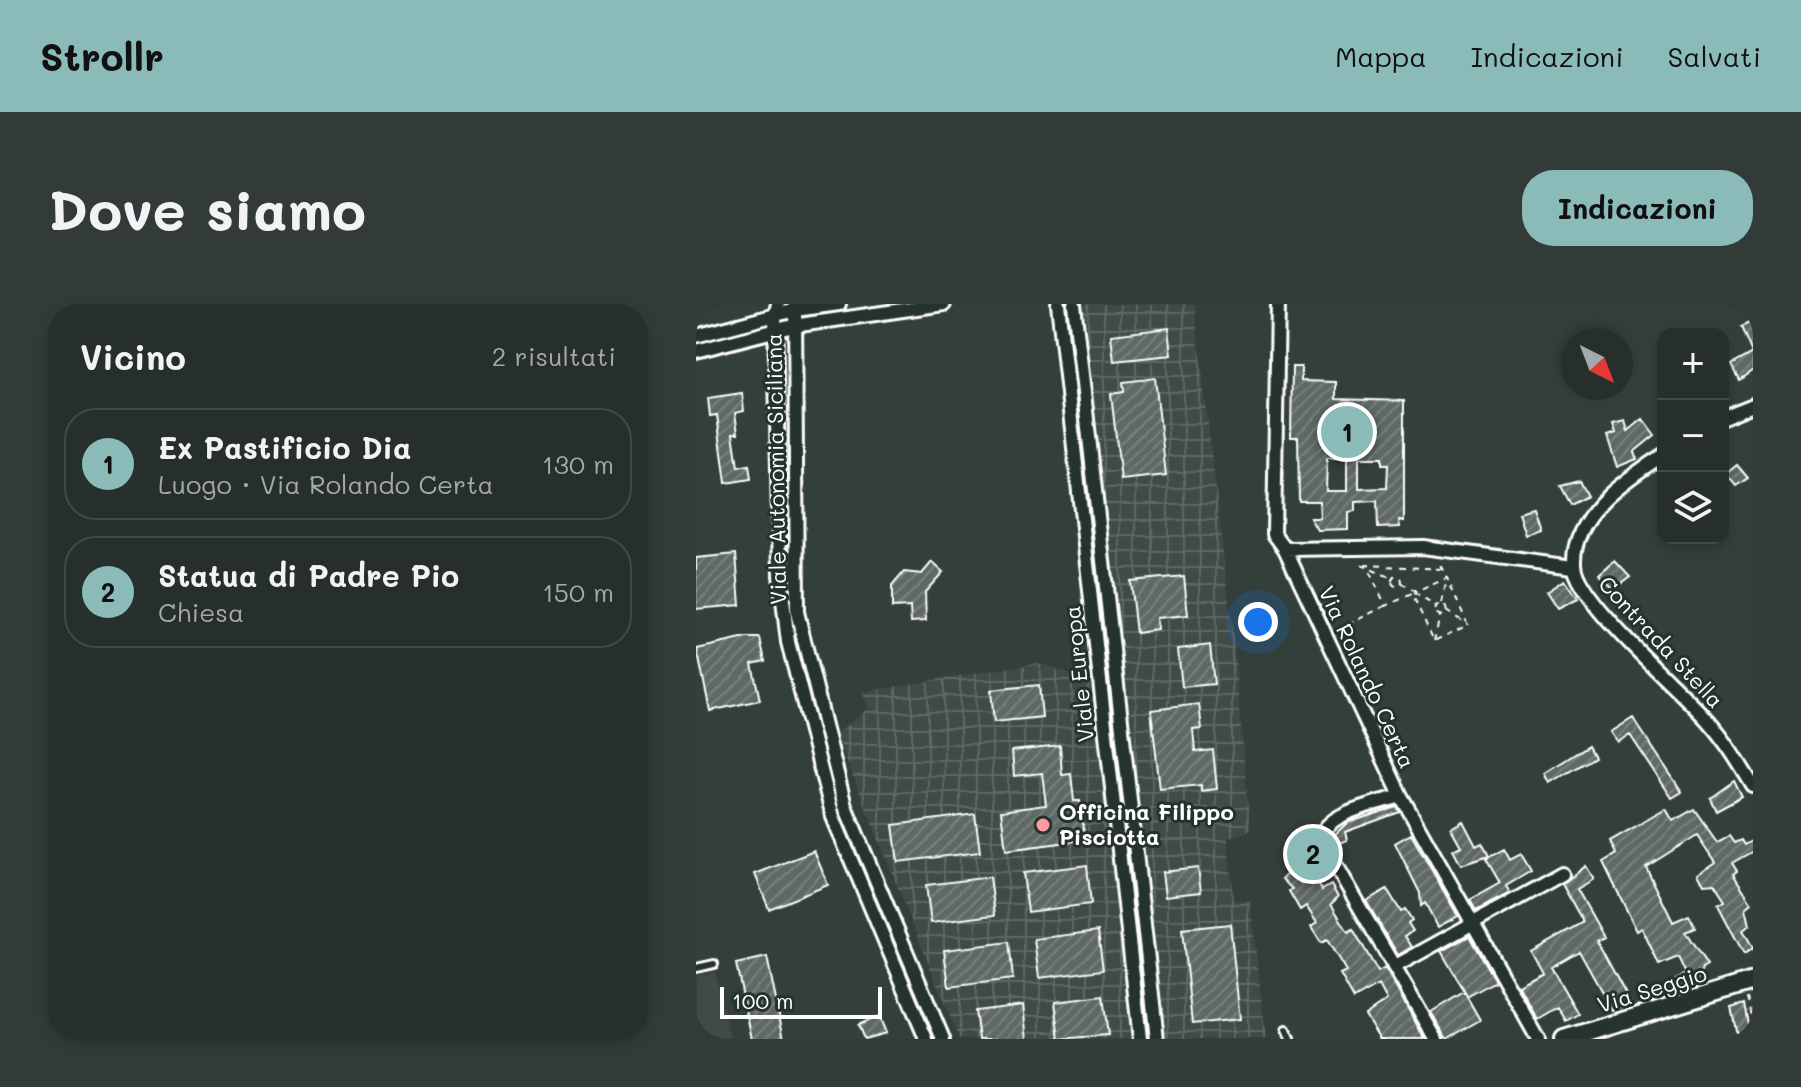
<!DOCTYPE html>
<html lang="it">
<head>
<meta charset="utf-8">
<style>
  :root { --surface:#262f2c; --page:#323b38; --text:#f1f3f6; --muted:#a4a9a9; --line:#424a48; --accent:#8bbbb9 }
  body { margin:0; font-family:Mali,sans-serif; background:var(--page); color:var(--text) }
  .controls { position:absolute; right:24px; top:24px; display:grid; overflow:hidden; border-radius:16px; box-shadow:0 4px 12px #0003 }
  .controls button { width:72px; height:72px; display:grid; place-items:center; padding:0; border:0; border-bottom:2px solid var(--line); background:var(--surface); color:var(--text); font:40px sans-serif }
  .compass { position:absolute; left:865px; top:24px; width:72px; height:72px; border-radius:50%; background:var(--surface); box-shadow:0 4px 12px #0003; rotate:138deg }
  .scale { position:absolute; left:24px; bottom:20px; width:162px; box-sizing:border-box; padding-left:8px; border:4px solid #fff; border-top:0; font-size:22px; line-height:28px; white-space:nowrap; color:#fff; -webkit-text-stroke:6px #26332d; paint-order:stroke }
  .you { position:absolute; left:562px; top:318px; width:28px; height:28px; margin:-20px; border:6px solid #fff; border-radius:50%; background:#1a73e8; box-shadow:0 0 0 12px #1a73e833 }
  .badge { display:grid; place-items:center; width:52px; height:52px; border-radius:50%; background:var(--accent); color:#111; font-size:26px; font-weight:700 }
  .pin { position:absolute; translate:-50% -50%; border:4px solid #fff; box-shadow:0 2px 8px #0006 }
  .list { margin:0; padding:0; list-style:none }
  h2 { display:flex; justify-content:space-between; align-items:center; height:104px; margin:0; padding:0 32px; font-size:34px }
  h2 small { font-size:26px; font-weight:400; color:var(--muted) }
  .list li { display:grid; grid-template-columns:52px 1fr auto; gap:24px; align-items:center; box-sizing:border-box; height:112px; margin:0 16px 16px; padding:0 16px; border:2px solid var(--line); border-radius:32px }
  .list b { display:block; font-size:30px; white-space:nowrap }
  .list p { margin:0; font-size:26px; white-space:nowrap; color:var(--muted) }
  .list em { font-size:26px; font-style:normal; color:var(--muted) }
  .icon { flex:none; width:44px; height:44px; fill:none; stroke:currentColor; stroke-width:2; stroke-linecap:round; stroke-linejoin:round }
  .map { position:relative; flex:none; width:1057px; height:735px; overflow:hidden; border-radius:32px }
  header { display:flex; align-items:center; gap:48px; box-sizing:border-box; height:112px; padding:0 40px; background:var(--accent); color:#111 }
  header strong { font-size:38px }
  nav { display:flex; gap:44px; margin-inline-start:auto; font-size:28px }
  .intro { display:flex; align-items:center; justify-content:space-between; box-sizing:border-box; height:192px; padding:0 48px }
  h1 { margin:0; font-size:56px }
  .button { padding:20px 36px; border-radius:32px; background:var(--accent); color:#111; font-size:28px; font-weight:700 }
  main { display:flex; gap:48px; padding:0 48px }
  aside { flex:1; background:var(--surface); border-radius:32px; box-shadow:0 4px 12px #0003 }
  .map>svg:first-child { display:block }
  .built { fill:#404c47 }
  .industrial { fill:url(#industrial-grid) }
  .building { fill:url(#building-hatch); stroke:#fff; stroke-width:2; fill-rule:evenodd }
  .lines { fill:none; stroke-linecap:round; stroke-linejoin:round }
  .service-casing { stroke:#fff; stroke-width:12 }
  .minor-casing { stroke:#fff; stroke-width:18 }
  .tertiary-casing { stroke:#fff; stroke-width:22 }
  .path { stroke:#fff; stroke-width:2; stroke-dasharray:6 6; stroke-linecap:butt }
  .service { stroke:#26332d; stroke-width:6 }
  .minor { stroke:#26332d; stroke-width:12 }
  .tertiary { stroke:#26332d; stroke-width:16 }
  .poi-dot { fill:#ff9aa2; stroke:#26332d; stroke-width:3 }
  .labels { text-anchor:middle; stroke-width:6; stroke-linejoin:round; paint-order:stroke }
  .street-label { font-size:22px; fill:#fff; stroke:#26332d }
  .poi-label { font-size:22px; font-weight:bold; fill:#fff; stroke:#26332d; text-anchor:start }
</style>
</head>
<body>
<header>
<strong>Strollr</strong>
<nav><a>Mappa</a><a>Indicazioni</a><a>Salvati</a></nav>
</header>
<div class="intro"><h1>Dove siamo</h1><a class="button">Indicazioni</a></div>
<main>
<aside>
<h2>Vicino<small>2 risultati</small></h2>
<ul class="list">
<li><span class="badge">1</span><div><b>Ex Pastificio Dia</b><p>Luogo · Via Rolando Certa</p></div><em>130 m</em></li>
<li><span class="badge">2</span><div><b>Statua di Padre Pio</b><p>Chiesa</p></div><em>150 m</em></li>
</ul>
</aside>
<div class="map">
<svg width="1057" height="735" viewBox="0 0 1057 735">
  <defs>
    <pattern id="industrial-grid" width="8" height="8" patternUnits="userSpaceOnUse" patternTransform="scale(2)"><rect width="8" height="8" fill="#404c47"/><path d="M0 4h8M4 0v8" fill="none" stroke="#5d6763"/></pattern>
    <pattern id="building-hatch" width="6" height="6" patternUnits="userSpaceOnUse" patternTransform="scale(2)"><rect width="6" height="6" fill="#5f6964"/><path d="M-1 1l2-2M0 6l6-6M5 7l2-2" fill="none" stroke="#77807b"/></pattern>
  </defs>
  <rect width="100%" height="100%" fill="#333f3a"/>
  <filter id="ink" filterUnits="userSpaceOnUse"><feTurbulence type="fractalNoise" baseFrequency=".0125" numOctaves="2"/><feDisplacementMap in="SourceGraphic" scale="16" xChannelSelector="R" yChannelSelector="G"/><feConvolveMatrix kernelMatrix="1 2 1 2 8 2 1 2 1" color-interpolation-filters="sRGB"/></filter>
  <g filter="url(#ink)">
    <path class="built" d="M19,668l15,67h-34v-63z"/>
    <path class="industrial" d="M380,0h118l39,333 17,193 -22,8 5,62 17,1 16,138h-104z
      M341,359l54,17 41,359h-173l-123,-305 33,-26 -6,-16z"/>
    <path class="building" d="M1057,17v49l-14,10 -8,-15 21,-12 -11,-26z
      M473,24l3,27 -58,6 -3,-26z
      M596,63h9v14l35,1v17l68,2v120l-5,-1 1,7 -22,1 -1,-27 -22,1v9l-7,1v17l-31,1 -7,-12h10l-1,-17h-20l-1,-64h-7zM631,154h20v33h-21zM663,154h23v7h6l-1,23 -28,1z
      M459,74l11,97 -45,5 -10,-86 13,-2 -1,-10z
      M46,89l2,18 -9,2 3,20h-5l5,34 11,-2 2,14 -25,4 -9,-68 -7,1 -2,-18z
      M947,115l12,16 -21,17 3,7 -20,8 -10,-31 9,-3 -3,-9 12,-3 3,10z
      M1041,161l11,13 -12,8 -10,-12z
      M883,177l8,15 -17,9 -10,-19z
      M838,205l7,21 -15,5 -7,-22z
      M40,250l4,51 -44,4v-51z
      M919,257l15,16 -16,12 -15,-14z
      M236,258l11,10 -18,20 1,29 -15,1 -1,-15 -18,1v-22l12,-14 18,2z
      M488,272l4,39 -31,3 1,12 -22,3 -6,-52z
      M869,276l13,19 -20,10 -11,-17z
      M50,334h14l5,23 -13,3 8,36 -50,11 -13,-62z
      M514,341l4,39 -32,3 -4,-38z
      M343,381l3,32 -48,5 -3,-32z
      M503,400l3,25 -9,1 2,22 18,-2 4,39 -16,2v-6l-41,4 -9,-79z
      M937,414l49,74 -10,6 -42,-63 -12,7 -7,-10z
      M364,442l2,29 9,-1 3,27h6l5,39 -79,10 -5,-39 45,-6 -4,-32 -28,3 -2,-25z
      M892,442l6,11 -44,26 -5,-10z
      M1038,477l8,16 -26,14 -6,-13z
      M701,503l3,5 -55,20 2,8 -13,5 -4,-6 17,-16z
      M970,505l7,12 21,-12 23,33 12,-6 5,7 7,-3 3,5 9,-5v11l-21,12 5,8 -4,3 19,29 -6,5 4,17 -7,5 10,18 -9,6 -26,-49 7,-4 -11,-17 -10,1 -6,-11 17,-12 -18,-27 -51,32 27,55 16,-7 6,13 -10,4 22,34 -5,3 -3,9 -20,9 -3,-8 10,-5 -8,-17 -19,8 -17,-37 -5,3 -34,-69 13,-8 -6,-13z
      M279,510l5,38 -82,10 -5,-37z
      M767,517l13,25 6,-3 7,13 -28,9 -8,-15 8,-4 -10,-18z
      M715,530l47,82 -20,11 -13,-24 -4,3 -1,-13 -25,-50z
      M808,545l6,11 11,-6 10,17 -25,15 4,7 -34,18 -6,-11 30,-17 -14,-24z
      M118,547l14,34 -59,24 -14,-35z
      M391,561l4,39 -63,8 -5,-39z
      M890,562l8,13 -17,10 27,48 -7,4 34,63 -19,6 -33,-59 -28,16 27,47 -12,7 -8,-14 -21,12 -18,-33 24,-13 -12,-22 52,-29 -21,-38z
      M502,564l3,24 -35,4 -3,-24z
      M593,568l12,11 15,-5 6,12 9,-5 7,12 -7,7 17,28 5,-3 25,43 7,-4 40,71h-45l-15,-24 22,-15 -8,-15 -25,14 -14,-25 6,-3 -19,-31 -6,3 -10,-16 6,-4 -11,-17 -6,4 -11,-19 3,-2 -10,-10z
      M294,573l5,38 -64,8 -5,-38z
      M691,585l14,23 4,-3 7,11 -4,3 5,8 -8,5 7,11 -14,8 -32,-54z
      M534,620l10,95 -48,5 -10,-95z
      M402,627l5,39 -64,8 -5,-39z
      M773,632l26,45 -28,16 13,23 -33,19 -16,-27 33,-20 3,4 -26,-45z
      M313,638l4,37 -64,8 -5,-37z
      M71,653l17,82h-32l-16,-75z
      M407,692l5,39 -48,4 -5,-37z
      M1048,700l7,35h-13l-7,-31z
      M327,701l4,34h-48l-4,-28z
      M183,712l7,17 -22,6 -6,-14z"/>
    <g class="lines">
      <defs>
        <path id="service" d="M0,664l18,-4
          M590,726l4,9"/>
        <path id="minor" d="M82,0l-3,11 5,260 8,67 45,175 93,222
          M99,0l2,308 48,194 98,233
          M362,0l82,735
          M378,0l83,735
          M582,0l-4,230 11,15 116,247 137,243
          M0,32l99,-26 44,-6
          M0,47l97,-25 151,-22
          M1027,113l30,-12
          M967,151c-37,24 -91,60 -89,109 1,36 107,126 134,157 18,20 31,42 45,65
          M589,245l138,-2 150,20
          M705,492c-24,8 -74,15 -81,43l116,200
          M698,663l168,-93"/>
        <path id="tertiary" d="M868,735l189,-58"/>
      </defs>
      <use href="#service" class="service-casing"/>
      <use href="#minor" class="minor-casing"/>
      <use href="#tertiary" class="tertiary-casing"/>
      <path class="path" d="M665,261l31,13
        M746,265l-76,-4 20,41 26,-12 22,47 34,-16 -21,-47
        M696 277a5 5 0 1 1 10 0a5 5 0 1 1-10 0Z
        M705,279l15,9 31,-14 -9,-17
        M718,289l21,13
        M746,299l5,-25
        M739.5 306a5.5 5.5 0 1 1 11 0a5.5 5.5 0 1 1-11 0Z
        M750,307l21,13
        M641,326l48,-24
        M738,337l6,-25
        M1051,693l6,30"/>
      <use href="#service" class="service"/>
      <use href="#minor" class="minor"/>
      <use href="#tertiary" class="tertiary"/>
    </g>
  </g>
  <circle class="poi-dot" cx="347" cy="521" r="8"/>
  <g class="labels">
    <g class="street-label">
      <text transform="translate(80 165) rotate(-91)" y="8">Viale Autonomia Siciliana</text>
      <text transform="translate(965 338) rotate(47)" y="8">Contrada Stella</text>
      <text transform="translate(383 370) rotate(-96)" y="8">Viale Europa</text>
      <text transform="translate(671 373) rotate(65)" y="8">Via Rolando Certa</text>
      <text transform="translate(956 685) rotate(-17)" y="8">Via Seggio</text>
    </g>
    <g class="poi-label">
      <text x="363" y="516">Officina Filippo<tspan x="363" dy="25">Pisciotta</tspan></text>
    </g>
  </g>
</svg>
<div class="controls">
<button>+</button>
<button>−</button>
<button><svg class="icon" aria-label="layers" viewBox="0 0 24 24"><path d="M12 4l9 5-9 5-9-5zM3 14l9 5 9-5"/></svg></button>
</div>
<svg class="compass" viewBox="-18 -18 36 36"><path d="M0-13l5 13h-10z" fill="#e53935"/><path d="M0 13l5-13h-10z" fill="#a4a9a9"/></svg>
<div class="scale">100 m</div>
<div class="you"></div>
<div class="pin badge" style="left:651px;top:128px">1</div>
<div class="pin badge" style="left:617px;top:550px">2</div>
</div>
</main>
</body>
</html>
